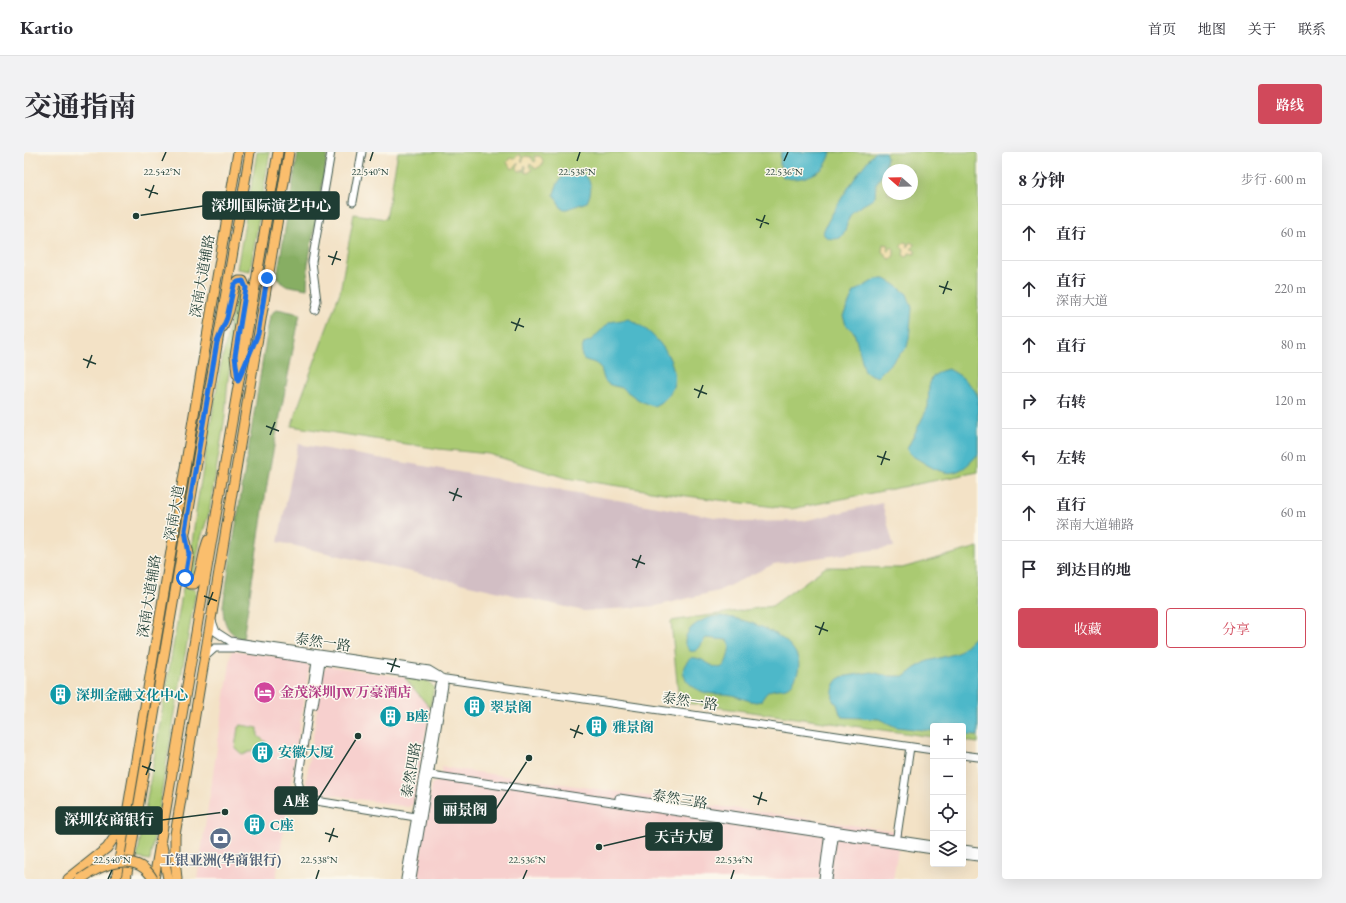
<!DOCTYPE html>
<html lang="zh">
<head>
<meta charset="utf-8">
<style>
  :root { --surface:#fff; --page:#f2f2f3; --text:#2b2b33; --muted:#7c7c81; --line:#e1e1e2; --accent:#d1495b }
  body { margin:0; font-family:"EB Garamond","Noto Serif SC",serif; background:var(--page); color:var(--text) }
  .controls { position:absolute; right:12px; bottom:12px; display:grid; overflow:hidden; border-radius:4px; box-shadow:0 4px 16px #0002 }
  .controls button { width:36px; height:36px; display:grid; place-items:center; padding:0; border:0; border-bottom:1px solid var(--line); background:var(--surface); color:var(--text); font:20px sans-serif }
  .compass { position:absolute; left:858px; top:12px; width:36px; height:36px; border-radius:50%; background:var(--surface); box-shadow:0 4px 16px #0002; rotate:290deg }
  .stop { position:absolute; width:12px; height:12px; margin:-9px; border:3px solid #1a73e8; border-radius:50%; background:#fff }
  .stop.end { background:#1a73e8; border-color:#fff; box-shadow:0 1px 4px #0008 }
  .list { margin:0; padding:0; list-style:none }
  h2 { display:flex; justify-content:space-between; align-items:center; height:52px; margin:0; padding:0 16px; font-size:17px }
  h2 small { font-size:13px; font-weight:400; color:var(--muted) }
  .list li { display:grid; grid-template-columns:26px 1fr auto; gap:12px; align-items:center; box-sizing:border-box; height:56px; padding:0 16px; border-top:1px solid var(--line) }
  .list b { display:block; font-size:15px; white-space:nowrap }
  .list p { margin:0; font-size:13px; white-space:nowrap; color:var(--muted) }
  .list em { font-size:13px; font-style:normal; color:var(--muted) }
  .actions { display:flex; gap:8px; padding:12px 16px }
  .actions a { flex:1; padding:9px 0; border:1px solid var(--accent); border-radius:4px; text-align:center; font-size:14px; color:var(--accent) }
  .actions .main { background:var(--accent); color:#fff }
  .icon { flex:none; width:22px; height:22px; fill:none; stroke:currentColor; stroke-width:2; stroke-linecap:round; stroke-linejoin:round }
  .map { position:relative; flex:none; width:954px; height:727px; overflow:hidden; border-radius:4px }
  header { display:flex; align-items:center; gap:24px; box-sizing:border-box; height:56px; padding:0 20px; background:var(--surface); border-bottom:1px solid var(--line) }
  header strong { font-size:19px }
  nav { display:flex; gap:22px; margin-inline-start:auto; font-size:14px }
  .intro { display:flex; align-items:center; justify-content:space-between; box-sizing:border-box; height:96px; padding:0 24px }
  h1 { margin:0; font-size:28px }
  .button { padding:10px 18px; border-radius:4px; background:var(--accent); color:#fff; font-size:14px; font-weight:700 }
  main { display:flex; gap:24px; padding:0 24px }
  aside { flex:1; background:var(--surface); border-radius:4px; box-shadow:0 4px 16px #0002 }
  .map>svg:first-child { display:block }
  .built { fill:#f7d0ce }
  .industrial { fill:#d2bec4 }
  .green { fill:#aaca72; stroke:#648453; fill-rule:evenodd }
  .forest { fill:#87ae64; stroke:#53764c }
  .sand { fill:#eeda9e; stroke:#868c69 }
  .water { fill:#4db8c9; stroke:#367a7e }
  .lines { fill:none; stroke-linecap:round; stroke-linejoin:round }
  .minor-casing { stroke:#3f564a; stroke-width:9 }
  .major-casing { stroke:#3f564a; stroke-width:11 }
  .minor { stroke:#fff; stroke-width:7 }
  .major { stroke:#fabe6d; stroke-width:9 }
  .major-bridge-casing { stroke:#3f564a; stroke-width:11; stroke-linecap:butt }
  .major-bridge { stroke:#fabe6d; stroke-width:9 }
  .route { stroke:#1a73e8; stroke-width:5 }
  .ticks { fill:none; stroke:#1f3d34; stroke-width:1.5 }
  .labels { text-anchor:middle; stroke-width:3; stroke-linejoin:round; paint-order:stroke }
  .street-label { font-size:14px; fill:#1f3d34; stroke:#fbf7ec }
  .hotel-label { font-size:14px; font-weight:bold; fill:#b23c85; stroke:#fbf7ec; text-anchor:start }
  .culture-label { font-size:14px; font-weight:bold; fill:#0d838f; stroke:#fbf7ec; text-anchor:start }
  .service-label { font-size:14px; font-weight:bold; fill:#4e5e75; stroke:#fbf7ec }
  .ticks-label { font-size:10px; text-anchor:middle; fill:#1f3d34; stroke:#fbf7ec; stroke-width:3; stroke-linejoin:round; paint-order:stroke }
  .leader { fill:none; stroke:#1f3d34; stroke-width:1.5 }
  .callout-dot { fill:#1f3d34; stroke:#fbf7ec; stroke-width:1.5 }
  .callout { fill:#1f3d34; stroke:#1f3d34; stroke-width:1.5 }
  .callout-label { font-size:15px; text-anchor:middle; font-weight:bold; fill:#fff }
</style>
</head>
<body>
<header>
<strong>Kartio</strong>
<nav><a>首页</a><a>地图</a><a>关于</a><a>联系</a></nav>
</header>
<div class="intro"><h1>交通指南</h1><a class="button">路线</a></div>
<main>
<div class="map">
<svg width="954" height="727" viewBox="0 0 954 727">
  <rect width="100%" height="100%" fill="#fbf7ec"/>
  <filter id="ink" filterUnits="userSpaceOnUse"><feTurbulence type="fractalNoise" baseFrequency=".025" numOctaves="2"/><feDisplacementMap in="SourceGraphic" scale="8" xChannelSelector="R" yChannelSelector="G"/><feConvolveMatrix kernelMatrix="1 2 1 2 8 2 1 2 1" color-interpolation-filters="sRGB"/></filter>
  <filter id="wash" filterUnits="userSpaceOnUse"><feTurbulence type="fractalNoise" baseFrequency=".012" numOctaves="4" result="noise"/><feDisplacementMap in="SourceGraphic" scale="16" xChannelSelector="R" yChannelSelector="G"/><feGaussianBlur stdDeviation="0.9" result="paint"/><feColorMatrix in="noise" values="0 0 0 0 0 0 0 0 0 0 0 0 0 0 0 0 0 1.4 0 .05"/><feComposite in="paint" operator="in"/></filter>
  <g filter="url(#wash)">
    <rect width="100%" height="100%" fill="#f3e2c6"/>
    <path class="built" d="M208,498l73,11 4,6 -33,212h-79z
      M305,514l99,15 6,6 -21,117 -5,3 -94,-15 -6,-4 -2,-7 17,-111z
      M418,615l459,65 -8,47h-476l15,-95 8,-5z"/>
    <path class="industrial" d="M274,292l445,78 60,-1 79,-18 12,44 -120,17 -56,27 -62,15 -72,5 -306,-69z"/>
    <path class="green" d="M233,0h13l-20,119 -13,-2z
      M374,0h580v320l-187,37 -120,-15 -105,-16 -77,-24 -50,-5 -148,-23 49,-134 14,-78 32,5zM864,18h24v24h-24z
      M214,135h3l2,4 -15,88 -3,38 -16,96 -9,28 -6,35 -3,3 -3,-4 9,-71 23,-135z
      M954,395v196l-15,-2v-15h-30v11l-254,-35 -8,-81 101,-15 54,-39 76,1z
      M161,435l11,3 -46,270 -13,-2 46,-270z
      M381,526l23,3 6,6 -4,21z
      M217,573l17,3v8l9,7 -24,12 -8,-7 3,-21z"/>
    <path class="forest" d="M274,0h30l-20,112 -1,25 -23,-4 -7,-8z
      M253,157l23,5 -31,158 -26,167c-17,-5 -20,-19 -20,-34l47,-290z"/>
    <path class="sand" d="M494,3h3l1,7 3,-6 6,1 3,5 2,-1 -2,-5h6l3,4 -1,5 -6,4 -6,-5 -1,2 3,4 -4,3 -3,-1 1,-5 -1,-2 -2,6h-4l-2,-2 1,-6 -5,6 -4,-3 -2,-4 3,-4h5z
      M880,90l3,1v4l3,-5 5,3 -4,4 4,1v4l-6,-1 -1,3 -2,1 -3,-2 1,-5 -4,-4z
      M859,92l6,1 -2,4 1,3 4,-5 2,2v6l-2,3 -4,1 -3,-5 -3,-2z"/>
    <path class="water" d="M757,0h50c-1,5 -4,11 -7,15 -9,9 -31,16 -42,9l-2,-12z
      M852,0h9l2,5 -2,13 -9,14 -1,13c-7,7 -18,9 -24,17 -5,8 -4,17 -11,24 -6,2 -15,1 -17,-5 3,-13 42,-73 53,-81z
      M545,19c19,-1 27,14 18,31l-20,7h-5l-8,-14c2,-10 6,-18 15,-24z
      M852,127h9l9,5 13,10 5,14 -3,31 -2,8 -30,30 -12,-5 -11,-40 -8,-7 -3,-9 11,-24z
      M604,167c32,12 71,66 26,87 -10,-2 -17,-7 -25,-13 -3,-1 -5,-4 -7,-5 -6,-2 -13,-2 -17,-7 -3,-5 -2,-11 -6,-15 -9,-9 -23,0 -15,-23l7,-3 19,-18z
      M924,217c10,4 27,17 30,28 0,10 0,45 0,57 -20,24 -32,23 -57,7 -5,-3 -12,-6 -14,-12l21,-42 1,-21 3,-9 9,-6z
      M694,464c28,1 102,26 75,66 -7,11 -16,4 -25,10 -3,2 -5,6 -7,9l-5,1c-9,-1 -16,-5 -24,-7 -9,-2 -17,0 -25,-2 -17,-4 -34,-21 -16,-35 18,-3 33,31 39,-13l-3,-5 -21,-2c-6,6 -6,15 -16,13l-5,-7c-1,-17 18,-26 33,-28z
      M954,482v102l-15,-1v-9h-30v5l-37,-4 -17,-8 -37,-2 -2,-3 -3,-10 -4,-3c-1,-10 0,-17 8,-24l31,-5 15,4h18l10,-8 13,-7 30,-8z"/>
  </g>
  <g filter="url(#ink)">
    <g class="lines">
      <defs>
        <path id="minor" d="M329,50l9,-50
          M291,158l2,-9 -5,-39 19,-110
          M188,469l4,11 14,9 199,29 10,6
          M293,502l-19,128 4,13 14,6 106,17
          M181,505l10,-9h19l699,102
          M290,553l8,-50
          M939,603l15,2
          M400,622l509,76
          M595,646l314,47
          M872,691l14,-96
          M939,697l15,2
          M939,703l15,2
          M381,727l34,-195 3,-6
          M388,727l32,-194 -2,-7
          M799,727l6,-47
          M804,727l7,-47"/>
        <path id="major" d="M199,175l6,-16 6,-27 4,-3h4l3,7 -11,68 2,18
          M161,385l4,17 -4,26 5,4h4c7,-5 9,-33 14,-44
          M138,693l6,34
          M44,727l39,-31 15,-22
          M92,727l122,-727
          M102,727l124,-727
          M130,727l124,-727
          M153,727l-2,-21v-23l114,-683"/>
      </defs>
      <use href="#minor" class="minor-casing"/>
      <use href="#major" class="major-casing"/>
      <use href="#minor" class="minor"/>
      <use href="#major" class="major"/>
      <defs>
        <path id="major-bridge" d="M57,727c21,-15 55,-29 72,0"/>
      </defs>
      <use href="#major-bridge" class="major-bridge-casing"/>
      <use href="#major-bridge" class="major-bridge"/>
    </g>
  </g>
  <g class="lines" filter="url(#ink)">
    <path class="route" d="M161,426l4,-24 -4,-24 32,-188 10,-24 7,-33 4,-3 5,-1 3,7 -11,68 3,25 20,-47 9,-56"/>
  </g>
  <path class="ticks" d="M138,9l4,-9M346,9l3,-9M553,9l3,-9M760,9l4,-9M121,37l13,5M125,46l5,-13M732,67l13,5M736,76l5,-13M304,104l13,4M308,113l5,-14M915,134l13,4M919,142l5,-13M487,170l13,5M491,179l5,-13M59,207l13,5M63,216l5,-13M670,237l13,5M674,246l5,-13M242,274l13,5M246,283l5,-13M853,304l13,4M857,313l5,-14M425,340l13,5M429,349l5,-13M608,407l13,5M612,416l5,-13M180,444l13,5M184,453l5,-13M791,474l13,5M795,483l5,-13M363,511l13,4M367,520l5,-14M546,577l13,5M550,586l5,-13M118,614l13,5M122,623l5,-13M729,644l14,5M734,653l4,-13M301,681l13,4M305,690l5,-14M84,727l4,-9M292,727l3,-9M499,727l4,-9M707,727l3,-9"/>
  <defs>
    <symbol id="hotel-disc" viewBox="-11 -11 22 22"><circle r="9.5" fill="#d1479c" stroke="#fbf7ec"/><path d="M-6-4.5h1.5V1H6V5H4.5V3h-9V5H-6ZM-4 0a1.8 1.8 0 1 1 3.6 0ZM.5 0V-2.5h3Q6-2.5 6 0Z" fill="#fff"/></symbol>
    <symbol id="building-disc" viewBox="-11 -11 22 22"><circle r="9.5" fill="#0f9aa8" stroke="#fbf7ec"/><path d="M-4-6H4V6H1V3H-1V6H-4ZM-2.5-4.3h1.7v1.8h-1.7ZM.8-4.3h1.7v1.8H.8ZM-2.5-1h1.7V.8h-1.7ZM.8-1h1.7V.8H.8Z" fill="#fff"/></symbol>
    <symbol id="bank-disc" viewBox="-11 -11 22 22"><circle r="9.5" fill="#5c6f8a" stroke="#fbf7ec"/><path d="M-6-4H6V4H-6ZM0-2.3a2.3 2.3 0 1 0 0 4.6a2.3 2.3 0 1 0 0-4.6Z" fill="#fff"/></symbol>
  </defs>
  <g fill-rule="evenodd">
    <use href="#hotel-disc" x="228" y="528" width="25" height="25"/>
    <use href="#building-disc" x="24" y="530" width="25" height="25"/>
    <use href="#building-disc" x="438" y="542" width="25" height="25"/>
    <use href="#building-disc" x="354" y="552" width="25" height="25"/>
    <use href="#building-disc" x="560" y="562" width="25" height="25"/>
    <use href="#building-disc" x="226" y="588" width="25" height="25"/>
    <use href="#building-disc" x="218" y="660" width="25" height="25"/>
    <use href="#bank-disc" x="184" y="674" width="25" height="25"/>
  </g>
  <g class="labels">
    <g class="street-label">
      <text transform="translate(178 124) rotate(-80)" y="5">深南大道辅路</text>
      <text transform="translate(150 361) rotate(-80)" y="5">深南大道</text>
      <text transform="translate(125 444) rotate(-81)" y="5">深南大道辅路</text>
      <text transform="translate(299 490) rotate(8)" y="5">泰然一路</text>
      <text transform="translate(666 549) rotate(8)" y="5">泰然一路</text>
      <text transform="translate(387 618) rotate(-80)" y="5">泰然四路</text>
      <text transform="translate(656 647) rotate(9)" y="5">泰然三路</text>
    </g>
    <g class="hotel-label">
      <text x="256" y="545">金茂深圳JW万豪酒店</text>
    </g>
    <g class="culture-label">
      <text x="52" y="548">深圳金融文化中心</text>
      <text x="466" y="560">翠景阁</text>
      <text x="382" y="569">B座</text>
      <text x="588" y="580">雅景阁</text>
      <text x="254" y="605">安徽大厦</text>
      <text x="246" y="678">C座</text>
    </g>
    <g class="service-label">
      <text x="197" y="713">工银亚洲(华商银行)</text>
    </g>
  </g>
  <g class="ticks-label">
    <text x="346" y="23">22.540°N</text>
    <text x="553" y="23">22.538°N</text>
    <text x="760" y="23">22.536°N</text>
    <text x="138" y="23">22.542°N</text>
    <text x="88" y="711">22.540°N</text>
    <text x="295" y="711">22.538°N</text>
    <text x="503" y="711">22.536°N</text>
    <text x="710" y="711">22.534°N</text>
  </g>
  <path class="leader" d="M112 64L179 54M334 584L293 649M505 606L472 657M201 660L138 668M575 695L622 684"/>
  <g class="callout-dot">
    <circle cx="112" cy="64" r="4"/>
    <circle cx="334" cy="584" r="4"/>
    <circle cx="505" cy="606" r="4"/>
    <circle cx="201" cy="660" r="4"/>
    <circle cx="575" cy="695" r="4"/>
  </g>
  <g class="callout">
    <rect x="179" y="40" width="136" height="27" rx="4"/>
    <rect x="251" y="635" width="42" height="27" rx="4"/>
    <rect x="411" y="644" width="61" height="27" rx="4"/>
    <rect x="32" y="655" width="106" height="27" rx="4"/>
    <rect x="622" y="671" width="76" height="27" rx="4"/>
  </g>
  <g class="callout-label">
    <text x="247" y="59">深圳国际演艺中心</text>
    <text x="272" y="654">A座</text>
    <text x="441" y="663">丽景阁</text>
    <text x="85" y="673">深圳农商银行</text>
    <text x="660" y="690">天吉大厦</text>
  </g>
</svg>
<div class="controls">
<button>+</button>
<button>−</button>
<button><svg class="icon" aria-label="locate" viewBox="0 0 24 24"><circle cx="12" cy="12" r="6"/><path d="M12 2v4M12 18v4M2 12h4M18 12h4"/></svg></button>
<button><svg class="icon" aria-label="layers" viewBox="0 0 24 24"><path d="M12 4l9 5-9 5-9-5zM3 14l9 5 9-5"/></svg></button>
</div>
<svg class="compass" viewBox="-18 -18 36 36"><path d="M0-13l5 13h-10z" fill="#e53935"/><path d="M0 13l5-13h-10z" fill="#7c7c81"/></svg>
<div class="stop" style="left:161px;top:426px"></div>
<div class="stop end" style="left:243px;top:126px"></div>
</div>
<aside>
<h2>8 分钟<small>步行 · 600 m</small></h2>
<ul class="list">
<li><svg class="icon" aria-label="ahead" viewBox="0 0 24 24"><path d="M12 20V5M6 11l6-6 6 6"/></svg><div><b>直行</b></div><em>60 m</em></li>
<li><svg class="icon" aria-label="ahead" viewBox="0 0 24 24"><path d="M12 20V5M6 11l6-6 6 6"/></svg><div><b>直行</b><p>深南大道</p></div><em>220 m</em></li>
<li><svg class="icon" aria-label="ahead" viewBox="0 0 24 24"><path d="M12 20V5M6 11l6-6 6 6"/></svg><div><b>直行</b></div><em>80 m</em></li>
<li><svg class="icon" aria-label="right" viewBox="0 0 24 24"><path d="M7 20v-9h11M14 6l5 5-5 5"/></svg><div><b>右转</b></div><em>120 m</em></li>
<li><svg class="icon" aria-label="left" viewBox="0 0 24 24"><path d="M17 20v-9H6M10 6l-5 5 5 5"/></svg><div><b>左转</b></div><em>60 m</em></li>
<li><svg class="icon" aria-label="ahead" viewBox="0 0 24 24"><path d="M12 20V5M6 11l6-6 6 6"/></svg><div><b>直行</b><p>深南大道辅路</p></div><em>60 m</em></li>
<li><svg class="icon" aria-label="arrive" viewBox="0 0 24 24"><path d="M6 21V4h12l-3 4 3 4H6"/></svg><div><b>到达目的地</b></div></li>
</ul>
<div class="actions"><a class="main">收藏</a><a>分享</a></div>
</aside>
</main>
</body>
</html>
